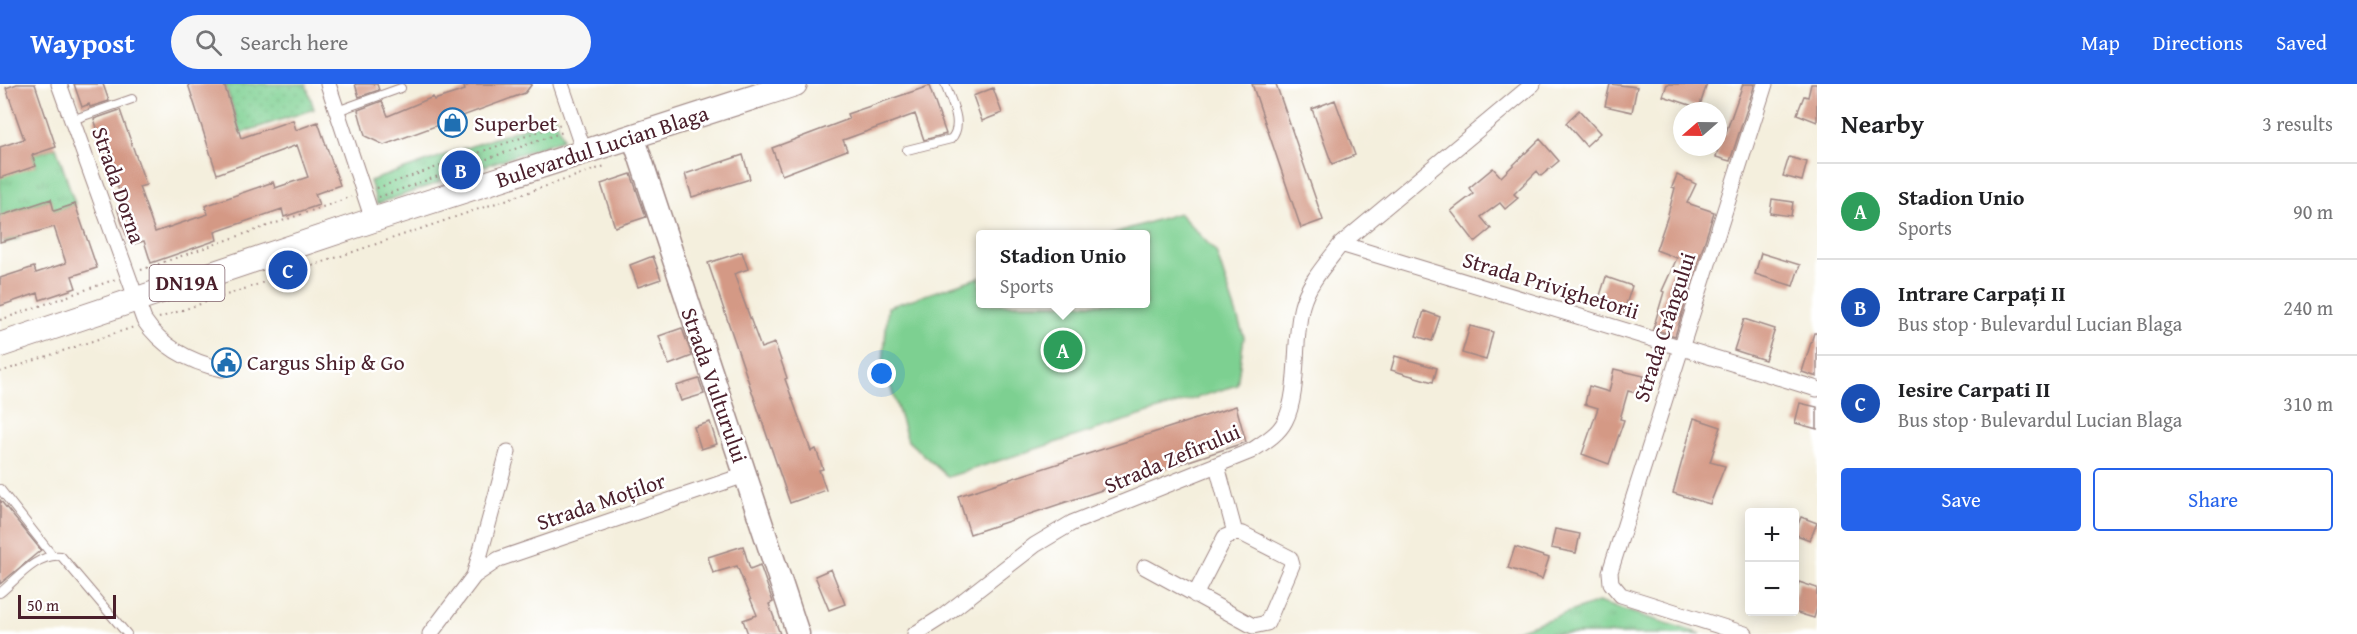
<!DOCTYPE html>
<html lang="en">
<head>
<meta charset="utf-8">
<style>
  :root { --surface:#fff; --page:#f6f6f6; --text:#202124; --muted:#757577; --line:#e0e0e0; --accent:#2563eb }
  body { margin:0; font-family:"Gentium Book Plus",serif; background:var(--page); color:var(--text) }
  .controls { position:absolute; right:18px; bottom:18px; display:grid; overflow:hidden; border-radius:6px; box-shadow:0 3px 15px #0003 }
  .controls button { width:54px; height:54px; display:grid; place-items:center; padding:0; border:0; border-bottom:2px solid var(--line); background:var(--surface); color:var(--text); font:30px sans-serif }
  .compass { position:absolute; left:1673px; top:18px; width:54px; height:54px; border-radius:50%; background:var(--surface); box-shadow:0 3px 15px #0003; rotate:250deg }
  .scale { position:absolute; left:18px; bottom:15px; width:98px; box-sizing:border-box; padding-left:6px; border:3px solid #4a1f2b; border-top:0; font-size:16px; line-height:21px; white-space:nowrap; color:#4a1f2b; -webkit-text-stroke:4px #fff; paint-order:stroke }
  .you { position:absolute; left:882px; top:290px; width:21px; height:21px; margin:-15px; border:4px solid #fff; border-radius:50%; background:#1a73e8; box-shadow:0 0 0 9px #1a73e833 }
  .badge { display:grid; place-items:center; width:39px; height:39px; border-radius:50%; background:var(--accent); color:#fff; font-size:20px; font-weight:700 }
  .pin { position:absolute; translate:-50% -50%; border:3px solid #fff; box-shadow:0 2px 6px #0006 }
  .popup { position:absolute; left:976px; top:146px; width:174px; height:78px; box-sizing:border-box; display:grid; place-content:center; border-radius:6px; background:var(--surface); filter:drop-shadow(0 2px 4px #0005); font-size:20px; white-space:nowrap; color:var(--muted) }
  .popup b { font-size:22px; color:var(--text) }
  .popup::after { content:''; position:absolute; left:50%; top:100%; margin-left:-12px; border:12px solid transparent; border-top-color:var(--surface) }
  .list { margin:0; padding:0; list-style:none }
  h2 { display:flex; justify-content:space-between; align-items:center; height:78px; margin:0; padding:0 24px; font-size:26px }
  h2 small { font-size:20px; font-weight:400; color:var(--muted) }
  .list li { display:grid; grid-template-columns:39px 1fr auto; gap:18px; align-items:center; box-sizing:border-box; height:96px; padding:0 24px; border-top:2px solid var(--line) }
  .list b { display:block; font-size:22px; white-space:nowrap }
  .list p { margin:0; font-size:20px; white-space:nowrap; color:var(--muted) }
  .list em { font-size:20px; font-style:normal; color:var(--muted) }
  .actions { display:flex; gap:12px; padding:18px 24px }
  .actions a { flex:1; padding:14px 0; border:2px solid var(--accent); border-radius:6px; text-align:center; font-size:21px; color:var(--accent) }
  .actions .main { background:var(--accent); color:#fff }
  .icon { flex:none; width:33px; height:33px; fill:none; stroke:currentColor; stroke-width:2; stroke-linecap:round; stroke-linejoin:round }
  .map { position:relative; flex:none; width:1817px; height:550px; overflow:hidden }
  header { display:flex; align-items:center; gap:36px; box-sizing:border-box; height:84px; padding:0 30px; background:var(--accent); color:#fff }
  header strong { font-size:28px }
  nav { display:flex; gap:33px; margin-inline-start:auto; font-size:21px }
  .search { width:420px; height:54px; background:var(--page); display:flex; align-items:center; gap:15px; box-sizing:border-box; padding:0 21px; border-radius:33px; color:var(--muted); font-size:22px }
  main { display:flex }
  aside { flex:1; background:var(--surface) }
  .map>svg:first-child { display:block }
  .grass { fill:url(#grass-tufts); stroke:#64785e; stroke-width:1.5 }
  .park { fill:url(#park-dots); stroke:#64785e; stroke-width:1.5 }
  .pitch { fill:#7dd091; stroke:#64785e; stroke-width:1.5 }
  .building { fill:#d49985 }
  .lines { fill:none; stroke-linecap:round; stroke-linejoin:round }
  .lane-casing { stroke:#9f8784; stroke-width:10 }
  .street-casing { stroke:#9f8784; stroke-width:17 }
  .secondary-casing { stroke:#9f8784; stroke-width:25 }
  .primary-casing { stroke:#9f8784; stroke-width:26 }
  .path { stroke:#9f8784; stroke-width:2; stroke-dasharray:1.5 4.5; stroke-linecap:butt }
  .lane { stroke:#fff; stroke-width:8 }
  .street { stroke:#fff; stroke-width:15 }
  .secondary { stroke:#fff; stroke-width:22 }
  .primary { stroke:#fff; stroke-width:24 }
  .labels { text-anchor:middle; stroke-width:5; stroke-linejoin:round; paint-order:stroke }
  .shield { fill:#fff; stroke:#80626b; stroke-width:1.5 }
  .shield-label { font-size:21px; font-weight:bold; fill:#4a1f2b }
  .poi-label { font-size:22px; fill:#4a1f2b; stroke:#fff; text-anchor:start }
  .street-label { font-size:22px; fill:#4a1f2b; stroke:#fff }
</style>
</head>
<body>
<header>
<strong>Waypost</strong>
<div class="search"><svg class="icon" aria-label="search" viewBox="0 0 24 24"><circle cx="10" cy="10" r="6"/><path d="M15 15l6 6"/></svg>Search here</div>
<nav><a>Map</a><a>Directions</a><a>Saved</a></nav>
</header>
<main>
<div class="map">
<svg width="1817" height="550" viewBox="0 0 1817 550">
  <defs>
    <pattern id="grass-tufts" width="24" height="20" patternUnits="userSpaceOnUse" patternTransform="scale(1.5)"><rect width="24" height="20" fill="#7dd091"/><path d="M3 7l-1-3M5 7V3M7 7l1-3M15 17l-1-3M17 17v-4M19 17l1-3" fill="none" stroke="#6eb27d"/></pattern>
    <pattern id="park-dots" width="8" height="8" patternUnits="userSpaceOnUse" patternTransform="scale(1.5)"><rect width="8" height="8" fill="#7dd091"/><path d="M2 2h.1M6 6h.1" fill="none" stroke="#6eb27d" stroke-width="1.8" stroke-linecap="round"/></pattern>
  </defs>
  <rect width="100%" height="100%" fill="#fff"/>
  <filter id="ink" filterUnits="userSpaceOnUse"><feTurbulence type="fractalNoise" baseFrequency=".0167" numOctaves="2"/><feDisplacementMap in="SourceGraphic" scale="12" xChannelSelector="R" yChannelSelector="G"/><feConvolveMatrix kernelMatrix="1 2 1 2 8 2 1 2 1" color-interpolation-filters="sRGB"/></filter>
  <filter id="wash" filterUnits="userSpaceOnUse"><feTurbulence type="fractalNoise" baseFrequency=".008" numOctaves="4" result="noise"/><feDisplacementMap in="SourceGraphic" scale="24" xChannelSelector="R" yChannelSelector="G"/><feGaussianBlur stdDeviation="1.35" result="paint"/><feColorMatrix in="noise" values="0 0 0 0 0 0 0 0 0 0 0 0 0 0 0 0 0 1.4 0 .05"/><feComposite in="paint" operator="in"/></filter>
  <g filter="url(#wash)">
    <rect width="100%" height="100%" fill="#f4efdd"/>
    <path class="grass" d="M555,33l8,22 -78,27 -5,-3 -38,13 -4,7 -61,21 -7,-23z
      M56,63l19,57 -21,7 -4,-12 -39,13 9,26 -16,5 1,-3 -5,-16v-48l36,-11 -4,-10z
      M1598,518l103,32h-195z"/>
    <path class="park" d="M225,0h81l8,25 -73,24z"/>
    <path class="pitch" d="M1179,129l37,39 28,85 -7,48 -289,92 -40,-36 -25,-78 5,-56 92,-30v27h166v-70h-35z"/>
    <g id="blocks">
      <path class="building" d="M17,0h18l21,63 -24,8 4,11 -36,12v-31l24,-8 -18,-51z
        M74,0h29l6,17 -19,6 -1,-3 -7,3z
        M188,0h36l17,54 52,-18 3,10 22,-8 22,63 -25,9 4,11 -35,12 -2,-8 -67,23 2,8 -66,23 -7,-22 -14,4 -13,-37 7,-3 -30,-86 26,-9 26,75 -7,2 16,45 53,-18 -3,-8 68,-24 2,6 33,-11 -11,-32 -80,29z
        M355,0h22l2,6 -20,7z
        M472,0h60l-7,9 -141,52 -19,-9 -7,-26 24,-9 6,15 45,-19 1,3 31,-10 -1,-3z
        M1252,0h24l47,136 -22,8z
        M1610,0l27,3 -5,25 -27,-6z
        M1667,0h40l-8,24 -36,-12z
        M1743,0h12l-25,77 -14,-4 6,-23 3,1z
        M1811,0h6v38l-20,-8 7,-18 4,1z
        M929,2l17,48 -22,6 -9,-26 -72,26 4,10 -65,25 -10,-27 77,-29 -2,-5z
        M993,4l9,25 -20,8 -9,-25z
        M1335,16l20,55 -23,9 -20,-55z
        M1579,26l21,23 -14,13 -20,-23z
        M1540,55l19,22 -18,15 -4,-5 -23,23 4,4 -13,11 -5,-6 -19,14 10,12 -16,13 -24,-31 22,-17 -4,-6 24,-20 8,9z
        M743,71l7,24 -58,18 -7,-23z
        M1789,73l18,5 -5,19 -19,-5z
        M631,90l15,43 -31,10 -14,-43z
        M1677,91l19,9 -9,19 27,9 -39,124 -22,-7 11,-37 -2,-1 15,-33 -21,-8 11,-32 8,-30 -3,-1z
        M51,115l3,12 21,-7 22,64 -25,8 4,12 -36,12 -2,-7 -38,13v-28l34,-11 2,6 30,-10 -12,-36 -54,15v-26z
        M1772,115l21,3 -2,14 -21,-3z
        M742,168l6,17 -14,5 27,74 14,-5 12,35 -2,1 26,72 5,-2 7,20 -4,1 7,20 -36,13 -82,-240z
        M1761,169l39,12 -7,21 -38,-12z
        M653,172l8,23 -23,8 -8,-22z
        M1606,193l26,9 -9,28 -26,-9z
        M1424,227l16,6 -8,24 -16,-5z
        M1744,235l31,10 -10,31 -31,-10z
        M1470,242l23,6 -7,28 -24,-7z
        M682,244l10,28 -23,9 -10,-29z
        M1814,249h3v44l-15,-5z
        M1395,272l42,12 -4,14 -42,-12z
        M1614,285l30,7 -4,18 -12,-3 -8,28 4,1 -15,44 -27,-10 16,-46 -13,-4 4,-18 20,6z
        M699,295l5,15 -23,7 -5,-15z
        M1800,319l17,4v22l-22,-6z
        M1236,322l10,36 -276,92 -12,-38z
        M1694,334l27,9 -11,35 15,4 -15,38 -37,-11z
        M710,338l7,22 -16,5 -7,-22z
        M0,416l41,50 -41,34z
        M1801,433l16,6 -7,17 -16,-6z
        M1555,445l25,5 -4,19 -25,-5z
        M743,462l7,23 10,-4 13,37 -4,2 11,30h-32l-5,-14 14,-5 -20,-49 -24,7 -5,-16z
        M1515,463l34,11 -7,21 -34,-11z
        M831,485l14,35 -16,6 -14,-34z
        M1799,498l18,6v20l-3,10 -20,-6v-15z"/>
    </g>
  </g>
  <g filter="url(#ink)">
    <use href="#blocks" fill-opacity="0" stroke="#9f8784" stroke-width="1.5"/>
    <g class="lines">
      <defs>
        <path id="lane" d="M337,27l64,-23
          M72,36l60,-21
          M907,66l44,-11c14,-15 -1,-39 -6,-55
          M0,405l52,66
          M0,509c17,-14 37,-40 61,-37l66,78"/>
        <path id="street" d="M59,0l85,236c18,27 46,42 78,49
          M328,0l45,136
          M561,0l23,68
          M1341,160l476,145
          M1145,483l108,59 14,-3 25,-58 -2,-7 -47,-24 -8,-1 -18,-67
          M474,492l34,-124
          M1195,511l30,-58 10,-4
          M430,550l44,-58 25,-17 246,-84
          M915,550l30,-19 90,-70 37,-22 179,-72c12,-8 27,-16 34,-30 15,-28 8,-82 17,-115 6,-23 25,-43 39,-62l192,-160
          M1745,550l-124,-39 -10,-12 -1,-11 155,-488"/>
        <path id="secondary" d="M633,52l165,498"/>
        <path id="primary" d="M0,261l373,-125 422,-136"/>
      </defs>
      <use href="#lane" class="lane-casing"/>
      <use href="#street" class="street-casing"/>
      <use href="#secondary" class="secondary-casing"/>
      <use href="#primary" class="primary-casing"/>
      <path class="path" d="M377,104l184,-64
        M379,113l184,-65
        M141,186l210,-73
        M159,234l446,-152
        M0,236l116,-41
        M0,288l134,-45"/>
      <use href="#lane" class="lane"/>
      <use href="#street" class="street"/>
      <use href="#secondary" class="secondary"/>
      <use href="#primary" class="primary"/>
    </g>
  </g>
  <defs>
    <symbol id="shop-ring" viewBox="-11 -11 22 22"><circle r="9.5" fill="#fff" stroke="#1f6fb2" stroke-width="1.5"/><path d="M-5-2.5h2.3a2.7 3.5 0 0 1 5.4 0H5L5.5 6h-11ZM-1.5-2.5h3a1.5 2.3 0 0 0-3 0Z" fill="#1f6fb2"/></symbol>
    <symbol id="civic-ring" viewBox="-11 -11 22 22"><circle r="9.5" fill="#fff" stroke="#1f6fb2" stroke-width="1.5"/><path d="M-.6-6.5H3V-4.5H.6V-3L4-1V1h2V6H-6V1h2V-1L-.6-3ZM-1.2 2.5V6h2.4V2.5Z" fill="#1f6fb2"/></symbol>
  </defs>
  <g fill-rule="evenodd">
    <use href="#shop-ring" x="436" y="22" width="33" height="33"/>
    <use href="#civic-ring" x="210" y="262" width="33" height="33"/>
  </g>
  <g class="labels">
    <rect class="shield" x="149.5" y="181" width="75" height="36" rx="4.5"/>
    <g class="shield-label">
      <text x="187" y="206">DN19A</text>
    </g>
    <g class="poi-label">
      <text x="474" y="47">Superbet</text>
      <text x="247" y="286">Cargus Ship &amp; Go</text>
    </g>
    <g class="street-label">
      <text transform="translate(602 62) rotate(-18)" y="8">Bulevardul Lucian Blaga</text>
      <text transform="translate(119 101) rotate(71)" y="8">Strada Dorna</text>
      <text transform="translate(1551 201) rotate(17)" y="8">Strada Privighetorii</text>
      <text transform="translate(1664 243) rotate(-72)" y="8">Strada Crângului</text>
      <text transform="translate(715 301) rotate(71)" y="8">Strada Vulturului</text>
      <text transform="translate(1172 374) rotate(-23)" y="8">Strada Zefirului</text>
      <text transform="translate(601 417) rotate(-19)" y="8">Strada Moților</text>
    </g>
  </g>
</svg>
<div class="controls">
<button>+</button>
<button>−</button>
</div>
<svg class="compass" viewBox="-18 -18 36 36"><path d="M0-13l5 13h-10z" fill="#e53935"/><path d="M0 13l5-13h-10z" fill="#757577"/></svg>
<div class="scale">50 m</div>
<div class="you"></div>
<div class="pin badge" style="left:1063px;top:266px;background:#2e9e5b">A</div>
<div class="popup"><b>Stadion Unio</b>Sports</div>
<div class="pin badge" style="left:461px;top:86px;background:#1a4fb4">B</div>
<div class="pin badge" style="left:288px;top:186px;background:#1a4fb4">C</div>
</div>
<aside>
<h2>Nearby<small>3 results</small></h2>
<ul class="list">
<li><span class="badge" style="background:#2e9e5b">A</span><div><b>Stadion Unio</b><p>Sports</p></div><em>90 m</em></li>
<li><span class="badge" style="background:#1a4fb4">B</span><div><b>Intrare Carpați II</b><p>Bus stop · Bulevardul Lucian Blaga</p></div><em>240 m</em></li>
<li><span class="badge" style="background:#1a4fb4">C</span><div><b>Iesire Carpati II</b><p>Bus stop · Bulevardul Lucian Blaga</p></div><em>310 m</em></li>
</ul>
<div class="actions"><a class="main">Save</a><a>Share</a></div>
</aside>
</main>
</body>
</html>
